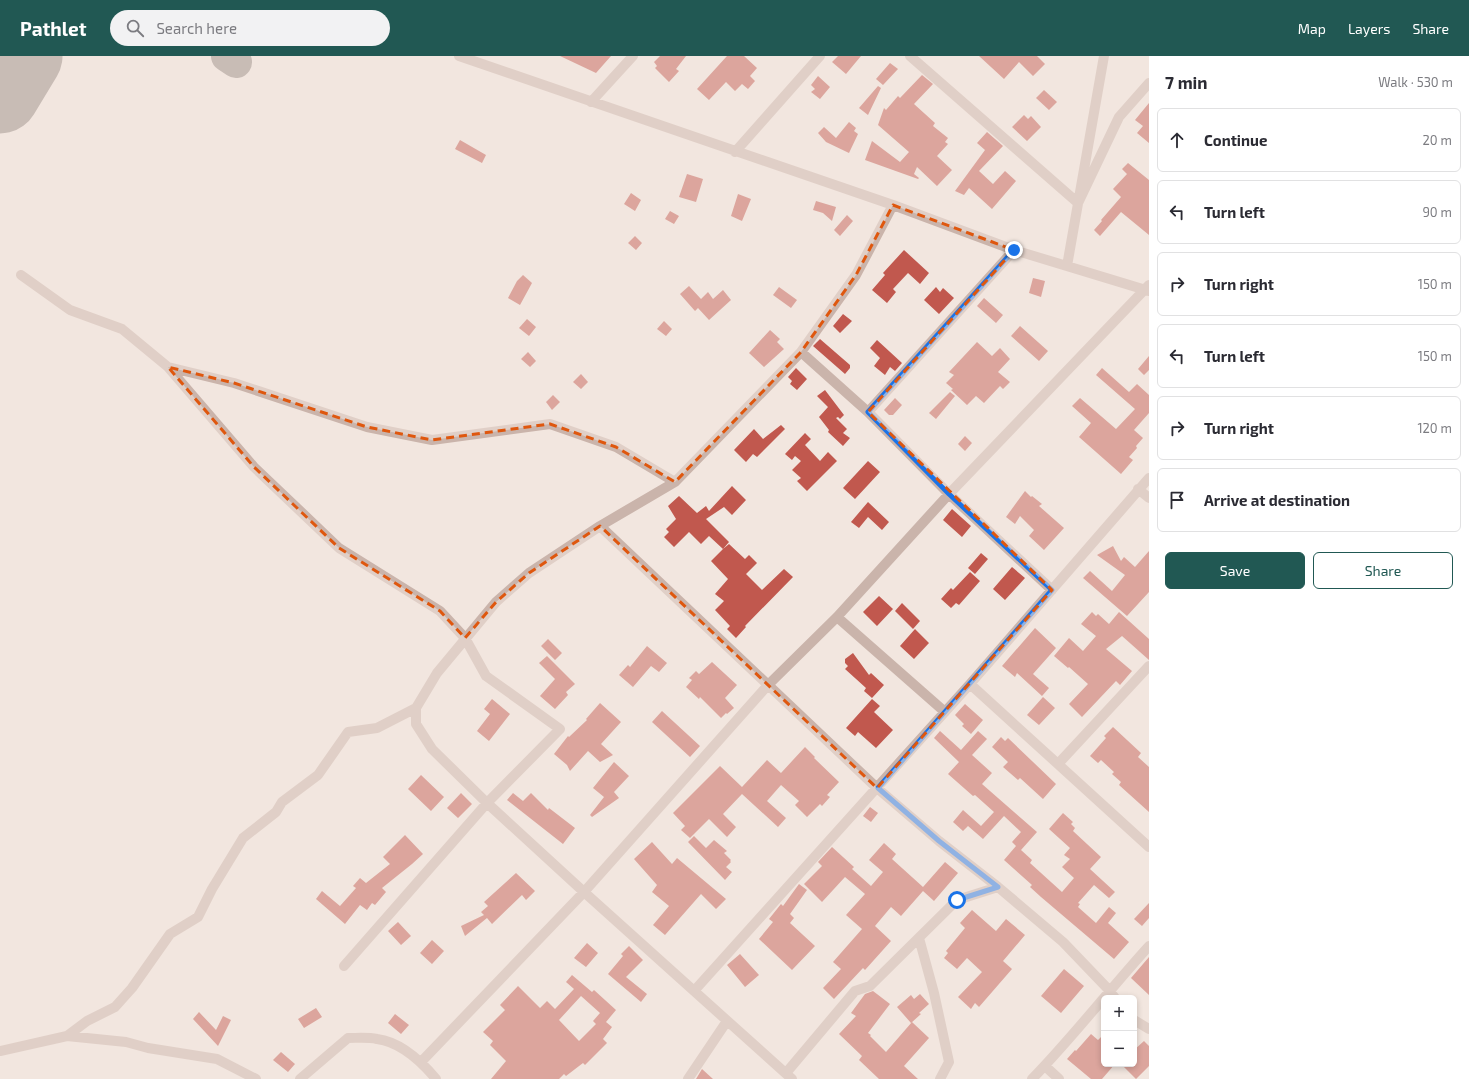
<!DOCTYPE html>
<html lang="en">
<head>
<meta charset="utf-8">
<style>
  :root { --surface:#fff; --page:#f2f2f3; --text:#2b2b33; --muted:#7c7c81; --line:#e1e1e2; --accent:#215853 }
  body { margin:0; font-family:"Exo 2",sans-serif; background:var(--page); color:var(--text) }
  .controls { position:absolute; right:12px; bottom:12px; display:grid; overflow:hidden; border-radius:6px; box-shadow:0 2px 6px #0003 }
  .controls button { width:36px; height:36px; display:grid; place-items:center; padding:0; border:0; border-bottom:1px solid var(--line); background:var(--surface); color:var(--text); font:20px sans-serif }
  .stop { position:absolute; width:12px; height:12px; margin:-9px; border:3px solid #1a73e8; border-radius:50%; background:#fff }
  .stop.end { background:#1a73e8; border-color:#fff; box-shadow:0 1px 4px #0008 }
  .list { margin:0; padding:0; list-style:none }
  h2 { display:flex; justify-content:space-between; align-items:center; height:52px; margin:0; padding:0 16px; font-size:17px }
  h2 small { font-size:13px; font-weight:400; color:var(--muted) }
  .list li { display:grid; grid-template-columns:26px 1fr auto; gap:12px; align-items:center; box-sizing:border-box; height:64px; margin:0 8px 8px; padding:0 8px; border:1px solid var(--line); border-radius:6px }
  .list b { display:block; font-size:15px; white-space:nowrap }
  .list em { font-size:13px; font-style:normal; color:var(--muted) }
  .actions { display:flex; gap:8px; padding:12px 16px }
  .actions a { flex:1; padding:9px 0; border:1px solid var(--accent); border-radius:6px; text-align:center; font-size:14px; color:var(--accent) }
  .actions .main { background:var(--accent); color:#fff }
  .icon { flex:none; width:22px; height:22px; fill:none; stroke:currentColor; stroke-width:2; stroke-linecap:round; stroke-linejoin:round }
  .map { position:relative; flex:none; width:1149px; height:1023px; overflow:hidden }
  header { display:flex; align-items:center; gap:24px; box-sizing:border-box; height:56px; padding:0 20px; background:var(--accent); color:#fff }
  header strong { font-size:19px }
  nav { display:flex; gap:22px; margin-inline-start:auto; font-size:14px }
  .search { width:280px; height:36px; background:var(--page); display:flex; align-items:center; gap:10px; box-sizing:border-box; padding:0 14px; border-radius:22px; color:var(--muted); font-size:15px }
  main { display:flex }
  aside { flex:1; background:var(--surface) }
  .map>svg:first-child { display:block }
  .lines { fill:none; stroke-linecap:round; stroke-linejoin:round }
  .taxiway { stroke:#958984; stroke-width:32 }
  .runway { stroke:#958984; stroke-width:79 }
  .building { fill:#c1584e; fill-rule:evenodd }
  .minor { stroke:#cab4ab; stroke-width:10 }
  .route { stroke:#1a73e8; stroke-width:5 }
  .marked { fill:none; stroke:#df570e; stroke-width:3; stroke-dasharray:8 5; stroke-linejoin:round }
</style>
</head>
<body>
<header>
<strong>Pathlet</strong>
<div class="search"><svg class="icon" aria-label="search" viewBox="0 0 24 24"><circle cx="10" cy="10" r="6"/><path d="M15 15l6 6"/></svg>Search here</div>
<nav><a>Map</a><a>Layers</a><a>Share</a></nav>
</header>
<main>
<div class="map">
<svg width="1149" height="1023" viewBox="0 0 1149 1023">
  <rect width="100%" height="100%" fill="#f2e6df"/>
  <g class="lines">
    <path class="taxiway" d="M227,0l9,6"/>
    <path class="runway" d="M0,38l23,-38"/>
  </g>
  <path class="building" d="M560,0h51l-15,17z
    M660,0h26l-10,13 3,2 -10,11 -14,-14 2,-2 -3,-4z
    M727,0h17l13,12 -7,8 5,5 -7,8 -6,-5 -7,7 -9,-9 -17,18 -12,-11z
    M838,0h23l-15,18 -14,-12z
    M979,0h58l8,8 -12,12 -14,-14 -15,17z
    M890,7l8,6 -15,16 -7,-6z
    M922,19l11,9 -19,20 21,19 -2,3 15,12 -3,4 3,2 -11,12 15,14 -15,16 -20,-19 -3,7 5,4 -1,1 -53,-19 7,-19 28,21 9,-10 -31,-27 6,-17 2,2 12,-14 2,2z
    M818,20l12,11 -10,12 -9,-7 4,-3 -4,-4z
    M878,30l3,2 -13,27 -9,-7z
    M1044,34l13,12 -8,8 -13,-12z
    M1149,47v40l-12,-10 6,-7 -8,-6z
    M1024,59l4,4 3,-3 10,11 -14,14 -15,-14z
    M849,66l7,6 -2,3 4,3 -9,19 -23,-11 -8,-9 6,-6 12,11z
    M987,76l16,14 -24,25 14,13 12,-13 11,10 -24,28 -23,-21 -5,7 -9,-4 30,-41 -8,-7z
    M460,84l26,15 -4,8 -27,-14z
    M1128,107l21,17v55l-28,-23 -21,24 -6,-6 8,-9 -1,-1 20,-23 -8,-8 14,-15 -5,-5z
    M687,118l16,5 -7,23 -17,-5z
    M631,137l10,7 -6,11 -11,-7z
    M738,138l13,5 -9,22 -11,-5z
    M816,145l20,6 -4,14 -9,-8 -10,-3z
    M670,155l9,5 -5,8 -9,-5z
    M847,159l6,6 -13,15 -6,-6z
    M635,180l7,7 -6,7 -8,-7z
    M904,194l25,23 -9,11 -12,-11 -15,16 3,3 -9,11 -15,-13 13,-15 -2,-2z
    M523,219l9,8 -12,22 -12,-7 9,-17z
    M1033,222l12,3 -4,16 -12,-4z
    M689,230l12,13 7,-7 5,7 10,-9 8,10 -22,20 -11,-12 -3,3 -15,-17z
    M779,231l18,13 -6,8 -18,-13z
    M936,231l4,5 3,-4 11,10 -15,16 -15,-14z
    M984,242l19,17 -7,8 -19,-17z
    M843,258l9,7 -12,12 -7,-7z
    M527,263l9,8 -7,9 -10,-8z
    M664,265l8,8 -6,7 -9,-7z
    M1020,270l28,25 -9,10 -28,-25z
    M770,274l10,9 -3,3 7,7 -20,18 -15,-14z
    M820,283l30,26v3l-5,6 -32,-28z
    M877,284l25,23 -7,8 -5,-4 -5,8 -11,-9 6,-8 -10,-10z
    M977,286l15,14 8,-8 10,11 -12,13 12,10 -7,7 -3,-3 -16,17 -8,-7 -9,9 -16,-15 2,-1 -7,-6 8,-8 -5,-3z
    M528,296l8,9 -6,6 -9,-8z
    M1149,300v14l-5,5 -6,-6z
    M796,312l11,11 -10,11 -7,-6 2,-3 -4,-4z
    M1102,312l27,24 8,-8 12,11v18l-15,17 9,8 -7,8 1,2 -8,9 4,3 -12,14 -42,-37 12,-14 -19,-17 8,-8 36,31 19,-20 -39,-34z
    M581,318l7,8 -7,7 -8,-7z
    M825,334l19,25 -4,4 -2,-2 -2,1 11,11 -4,4 7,5 -7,8 -15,-14 1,-2 -10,-13 9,-10 -11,-11z
    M950,336l5,4 -19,23 -7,-6z
    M553,339l7,7 -8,8 -6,-8z
    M895,342l7,7 -9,10h-4l-5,-5z
    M781,369l4,4 -28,28 -4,-3 -7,8 -12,-12 20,-21 9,10z
    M805,377l6,6 -6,6 15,16 8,-9 9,9 -30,30 -10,-10 4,-3 -9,-8 9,-9 -6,-5 -3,4 -7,-6z
    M965,380l7,7 -7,8 -7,-7z
    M868,405l12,11 -25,27 -12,-11z
    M732,430l14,14 -14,15 -8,-8 -18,12 23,23 -6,7 6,-5 16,15 4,-4 8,8 -11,11 16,16 22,-21 9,8 -48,49 1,1 -10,11 -9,-9 3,-3 -15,-16 9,-9 -9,-7 13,-15 -17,-18 12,-12 -14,-13 -8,8 -12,-12 -15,15 -10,-10 5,-5 -3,-3 10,-10 -8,-13 11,-10 18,17 9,-7 3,5z
    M1025,435l6,6 1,-1 10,8 -3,2 25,22 -20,22 -15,-14 5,-6 -14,-14 -5,8 -9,-7z
    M868,446l21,20 -7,8 -14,-13 -9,11 -8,-6z
    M952,453l19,17 -9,11 -19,-17z
    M1113,490l8,15 3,-4 11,10 14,-16v41l-22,24 -44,-38 7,-7 22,20 13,-16 -28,-20z
    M981,497l7,6 -13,15 -7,-6z
    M1012,511l13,11 -20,22 -12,-11z
    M970,516l10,9 -21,24 -3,-2 -5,5 -10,-9 10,-11 2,2z
    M879,540l14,13 -16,17 -14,-14z
    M902,547l18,18 -7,8 -18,-18z
    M1092,556l4,4 2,-2 11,10 10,-12 30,27v21l-27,-24 -16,13 26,22 -12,14 -4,-4 -34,36 -13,-13 19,-20 -19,-17 -1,1 -14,-12 15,-18 14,13 13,-15 -15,-12z
    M1035,572l21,20 -23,26 16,14 -7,8 -25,-23 -2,4 -13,-11z
    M915,573l14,14 -15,16 -14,-13z
    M548,583l14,14 -7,7 -14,-14z
    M647,590l20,17 -8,9 -8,-6 -18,21 -14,-12 9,-10 2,2z
    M853,597l16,22 2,-2 13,12 -12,13 -8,-7 2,-3 -21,-19 3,-3 -3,-3v-4z
    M547,600l28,28 -9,8 2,3 -13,14 -15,-13 15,-17 -16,-16z
    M712,606l25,23 -12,13 9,10 -7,6 -1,-1 -5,5 -21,-21 -1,2 -13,-12 6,-7 -3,-2 7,-7 3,3z
    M1043,641l12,11 -16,17 -12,-10z
    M492,643l18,15 -21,27 -12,-10 13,-17 -6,-5z
    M872,643l8,7 -6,6 19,18 -17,18 -18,-16 -3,4 -9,-8z
    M600,647l21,19 -20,22 12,11 -13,7 -12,-11 -18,20 -3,-6 -13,-11 14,-18 1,1 18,-17 -1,-1z
    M965,648l18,16 -12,14 -9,-8 2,-2 -9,-9z
    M662,655l38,35 -10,11 -38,-35z
    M1113,671l28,26 -3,4 11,10v45l-30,-27 2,-3 -9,-8 2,-2 -13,-12 -3,3 -8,-7 16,-18 -2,-2z
    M940,675l21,19 17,-19 9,8 -15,16 20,18 -10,11 55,48 -16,18 11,10 -2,3 32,29 12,-14 -12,-11 8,-8 -6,-4 6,-7 -21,-19 14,-16 10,9 -2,2 4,4 -2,3 28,26 -11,12 25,23 -6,6 -15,-13 -16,18 2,1 -2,3 18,16 13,-16 7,6 -8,10 21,19 -15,17 -73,-62 -11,-10 2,-2 -28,-25 12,-14 -4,-4 9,-10 -17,-16 -21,23 -15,-13 -5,5 -10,-9 10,-12 18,16 13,-14 -19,-17 -2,1 -25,-22 11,-12 -25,-24z
    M1001,681l4,4 3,-3 48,46 -13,15 -23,-21 -2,2 -15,-13 5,-5 -16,-15z
    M805,691l10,10 -1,1 25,24 -12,13 3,2 -8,9 -2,-2 -13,13 -12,-12 4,-4 -18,-16 -14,16 19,17 -8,9 -36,-33 -19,20 13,13 -9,10 -18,-18 -19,19 -9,-8 4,-4 -12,-13 47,-47 22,21 25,-27 14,13z
    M614,706l15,14 -15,16 5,6 -27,19 -2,-2 14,-18 -11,-9z
    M421,719l23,22 -13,14 -23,-22z
    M461,737l11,11 -14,14 -11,-10z
    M513,737l10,8 8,-8 17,17 1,-2 26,20 -12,16 -56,-44z
    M870,751l8,6 -7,9 -8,-6z
    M405,779l18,19 -11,10 -30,24 4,4 -11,13 -3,-2 -5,7 -7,-5 -15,19 -29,-25 6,-8 18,15 16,-18 -3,-2 7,-8 6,5 24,-19 -7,-7z
    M694,780l12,12 8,-8 13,11 -3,2 7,7 -1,1 1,1 -5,5 6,5 -7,8 -37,-38z
    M652,786l20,22 5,-6 49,41 -10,10 -15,-15 -36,41 -12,-10 16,-19 -17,-14 5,-7 -23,-26z
    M884,787l12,11 -4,5 31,28 22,-25 13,11 -24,28 -11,-10 -22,25 -10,-9 -16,19 16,15 -26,29 -2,-2 -29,31 -11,-11 18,-19 -8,-7 29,-33 -16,-14 19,-21 -20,-17 -23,25 -18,-18 18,-18 -4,-4 14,-15 22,20 -2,2 19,17 12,-14 -14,-12z
    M516,817l19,18 -9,9 -4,-5 -30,29 -5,-6 -22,18 -4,-10 23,-11 -3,-3 7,-6 -4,-4z
    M799,828l8,6 -17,24 4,4 -4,5 25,23 -23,24 -33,-31 14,-17 -4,-3 12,-15 2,2z
    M1149,847v15l-7,8 -8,-7z
    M972,854l24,21 10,-12 19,16 -22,26 9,8 -33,38 -4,-4 -4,6 -13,-12 24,-25 -15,-14 -10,11 -13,-11 4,-5 -2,-2 19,-23 -5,-5z
    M398,866l13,14 -10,9 -13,-14z
    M432,884l12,11 -12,13 -12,-11z
    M587,887l11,10 -12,14 -12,-9z
    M629,890l14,14 -17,17 21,17 -6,8 -33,-28 15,-18 -2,-2z
    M740,898l19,21 -14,12 -18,-22z
    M1149,901v38l-18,-17z
    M1064,913l20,17 -23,27 -20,-17z
    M572,919l20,17 2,-2 22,20 -10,12 6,5 -9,12 4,4 -22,22 -2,-2 -17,13 -2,-2 -5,5h-68l15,-18 -16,-16 3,-4 -10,-9 22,-22 -5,-5 18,-19 22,22 7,-7 8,8 19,-20 -8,-7zM581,940l19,17 -7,8 3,3 -17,17 -20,-21z
    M873,935l17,13 -22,29 3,2 -1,1 16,16 26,-30 17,16 -25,28 14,13h-39l-20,-19 3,-4 -23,-22 17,-18 -5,-3 14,-19z
    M920,938l9,10 -10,9 2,1 -10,9 -14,-16 14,-12 3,4z
    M316,952l6,9 -18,11 -6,-9z
    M199,956l17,18 7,-14 8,4 -13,26 -25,-27z
    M395,958l14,11 -8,9 -13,-11z
    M1091,978l7,6 6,-6v30h11l-13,15h-11l-24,-20 8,-9 1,1z
    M1144,985l5,5v20l-13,13 -15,-15h13v-14z
    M281,996l14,12 -7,8 -15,-12z
    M702,1013l11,10h-17z"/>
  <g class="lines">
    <path class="minor" d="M459,0l434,149 121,45 135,41
      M910,0l168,147 41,-86 30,-34
      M591,46l42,-46
      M735,96l85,-96
      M1067,210l37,-210
      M21,219l49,35 52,19 46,38 86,100 85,81 101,63 25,27 21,38 74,53 -73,74 -143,163
      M801,296l67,60 81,82 103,96
      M168,311l66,16 133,44 65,13 118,-16 66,23 59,35
      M868,356l146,-162
      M1138,433l11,9
      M600,470l277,262 62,53 59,46 65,55 46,48 6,8
      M837,561l108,95
      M970,628l179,163
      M1058,708l91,-98
      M919,882l15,55 15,69 -9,17
      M694,935l276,-307 179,-206
      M1134,964l15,9
      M67,980l20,-15 28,-14 17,-19 38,-54 28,-17 14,-28 31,-51 33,-26 6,-10 36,-27 30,-43 29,-4 39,-20
      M0,995l67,-15 59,6 22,6 69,11 39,20
      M421,1006l163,-170 184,-207 69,-68 112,-123 200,-209
      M1045,1010l14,13
      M786,1017l69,-82 15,-5 87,-86 41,-13
      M300,1023l48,-41c10,0 20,-1 29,1 24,3 44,22 59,40
      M688,1023l39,-58
      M792,1023l-208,-187 -97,-89 -55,-54 -16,-25v-16l21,-35 59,-71 33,-29 71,-47 75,-44 126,-130 55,-77 37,-70
      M1032,1023c41,-42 77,-89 117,-133"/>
  </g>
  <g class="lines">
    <path class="route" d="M957,844l41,-13 -59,-46 -61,-53 174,-198 -103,-96 -81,-82 146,-162"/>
  </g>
  <path d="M0 0H1149V1023H0ZM893,149l121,45 -146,162 184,178 -175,198 -277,-262 -71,47 -33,29 -31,36 -25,-27 -101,-63 -85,-81 -86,-100 66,16 133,44 65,13 118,-16 66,23 59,35 126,-130 55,-77z" fill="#f2e6df" fill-opacity=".55" fill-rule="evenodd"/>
  <path class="marked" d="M893,149l121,45 -146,162 184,178 -175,198 -277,-262 -71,47 -33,29 -31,36 -25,-27 -101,-63 -85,-81 -86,-100 66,16 133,44 65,13 118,-16 66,23 59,35 126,-130 55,-77z"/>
</svg>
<div class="controls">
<button>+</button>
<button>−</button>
</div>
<div class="stop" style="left:957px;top:844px"></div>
<div class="stop end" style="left:1014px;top:194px"></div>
</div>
<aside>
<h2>7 min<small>Walk · 530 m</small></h2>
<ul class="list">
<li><svg class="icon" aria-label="ahead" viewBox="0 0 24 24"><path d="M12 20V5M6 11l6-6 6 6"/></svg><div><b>Continue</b></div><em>20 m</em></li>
<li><svg class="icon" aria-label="left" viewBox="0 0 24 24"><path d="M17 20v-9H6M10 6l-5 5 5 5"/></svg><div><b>Turn left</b></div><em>90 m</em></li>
<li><svg class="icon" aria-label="right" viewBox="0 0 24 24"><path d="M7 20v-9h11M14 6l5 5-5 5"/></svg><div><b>Turn right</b></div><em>150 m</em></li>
<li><svg class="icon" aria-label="left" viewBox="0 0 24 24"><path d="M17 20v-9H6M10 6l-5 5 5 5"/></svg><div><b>Turn left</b></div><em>150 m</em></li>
<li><svg class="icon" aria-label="right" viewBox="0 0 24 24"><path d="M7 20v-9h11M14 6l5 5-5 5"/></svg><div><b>Turn right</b></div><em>120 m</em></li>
<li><svg class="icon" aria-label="arrive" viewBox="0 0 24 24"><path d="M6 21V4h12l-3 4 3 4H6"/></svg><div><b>Arrive at destination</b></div></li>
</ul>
<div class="actions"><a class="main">Save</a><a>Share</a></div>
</aside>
</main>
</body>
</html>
